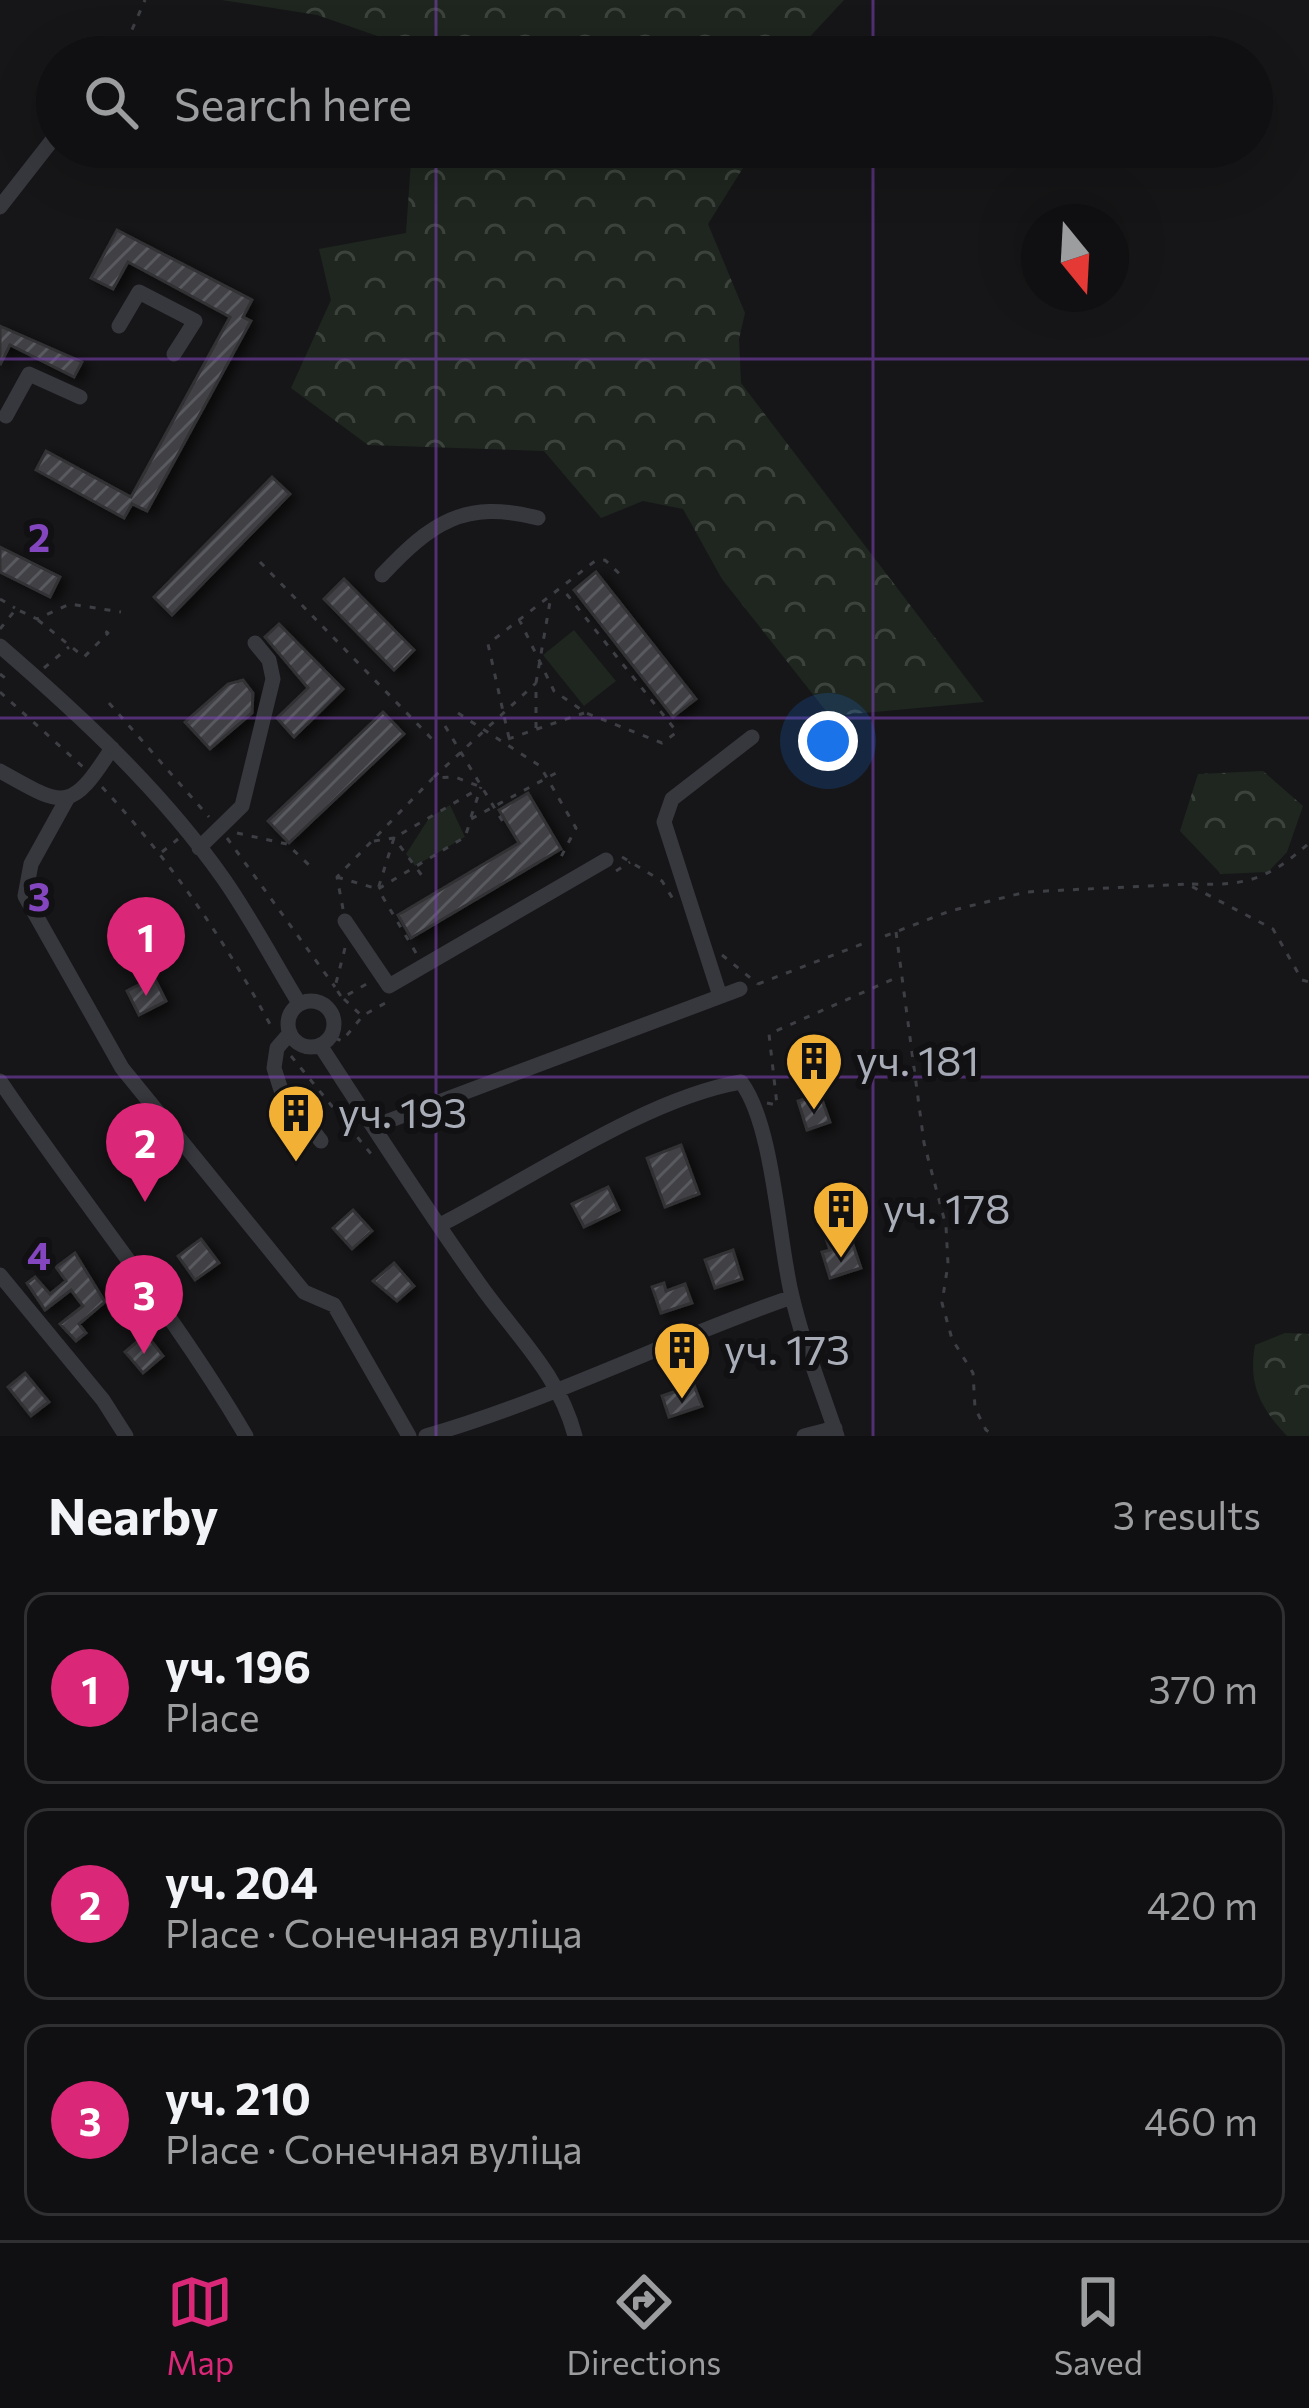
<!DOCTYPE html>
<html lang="en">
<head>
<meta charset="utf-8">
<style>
  :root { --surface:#101012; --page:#1e1e20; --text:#f1f3f6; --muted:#9c9d9f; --line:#303032; --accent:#db2777 }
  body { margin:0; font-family:Commissioner,sans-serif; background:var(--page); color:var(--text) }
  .compass { position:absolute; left:1021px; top:204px; width:108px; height:108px; border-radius:50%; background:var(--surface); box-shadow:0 12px 48px #0002; rotate:162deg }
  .you { position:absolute; left:828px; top:741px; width:42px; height:42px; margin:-30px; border:9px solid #fff; border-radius:50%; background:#1a73e8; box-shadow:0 0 0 18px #1a73e833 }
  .badge { display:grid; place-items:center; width:78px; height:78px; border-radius:50%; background:var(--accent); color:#fff; font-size:39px; font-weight:700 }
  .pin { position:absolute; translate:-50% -99px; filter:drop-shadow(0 3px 6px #0008) }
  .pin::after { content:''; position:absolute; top:63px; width:42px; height:36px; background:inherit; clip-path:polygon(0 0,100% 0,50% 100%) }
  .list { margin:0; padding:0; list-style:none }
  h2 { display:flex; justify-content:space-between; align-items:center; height:156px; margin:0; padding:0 48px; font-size:51px }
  h2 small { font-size:39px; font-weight:400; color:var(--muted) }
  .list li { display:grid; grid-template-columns:78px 1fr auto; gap:36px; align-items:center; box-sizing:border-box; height:192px; margin:0 24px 24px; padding:0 24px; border:3px solid var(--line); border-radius:24px }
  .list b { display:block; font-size:45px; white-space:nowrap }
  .list p { margin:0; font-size:39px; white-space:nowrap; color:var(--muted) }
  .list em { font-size:39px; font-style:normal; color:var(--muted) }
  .icon { flex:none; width:66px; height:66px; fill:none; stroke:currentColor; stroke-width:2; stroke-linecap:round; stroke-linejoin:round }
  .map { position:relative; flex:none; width:1309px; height:1436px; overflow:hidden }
  .search { position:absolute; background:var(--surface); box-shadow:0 12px 48px #0002; left:36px; right:36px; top:36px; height:132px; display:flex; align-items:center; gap:30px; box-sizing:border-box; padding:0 42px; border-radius:66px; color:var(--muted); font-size:45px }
  .sheet { height:804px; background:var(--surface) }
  nav { display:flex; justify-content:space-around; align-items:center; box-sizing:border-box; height:168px; border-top:3px solid var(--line); background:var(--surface); font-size:33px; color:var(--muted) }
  nav a { display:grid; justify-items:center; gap:6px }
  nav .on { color:var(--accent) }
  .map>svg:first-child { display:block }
  .green { fill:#1e261f }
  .forest { fill:url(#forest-crowns) }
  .building { fill:url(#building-hatch); stroke:#303034; stroke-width:3; filter:url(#shadow) }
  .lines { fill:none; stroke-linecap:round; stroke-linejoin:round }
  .path { stroke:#3d3f44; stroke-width:3; stroke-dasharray:6 9; stroke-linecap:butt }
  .minor { stroke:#37383d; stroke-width:15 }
  .grid { fill:none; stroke:#8446be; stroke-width:3; stroke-opacity:0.55 }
  .labels { text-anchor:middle; stroke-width:12; stroke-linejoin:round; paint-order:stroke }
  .poi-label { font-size:42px; fill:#a8adb8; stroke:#111113; text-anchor:start }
  .grid-label { font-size:39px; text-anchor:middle; font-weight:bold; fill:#8446be; stroke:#111113; stroke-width:12; stroke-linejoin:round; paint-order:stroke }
</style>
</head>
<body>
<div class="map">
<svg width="1309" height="1436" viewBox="0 0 1309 1436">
  <defs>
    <pattern id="forest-crowns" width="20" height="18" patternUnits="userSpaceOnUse" patternTransform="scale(3)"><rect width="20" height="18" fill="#1e261f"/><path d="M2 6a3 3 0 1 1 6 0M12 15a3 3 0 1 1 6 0" fill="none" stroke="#3c433d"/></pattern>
    <pattern id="building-hatch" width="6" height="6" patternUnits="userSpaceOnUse" patternTransform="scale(3)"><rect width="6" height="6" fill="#404145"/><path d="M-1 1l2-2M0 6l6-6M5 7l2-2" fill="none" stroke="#595a5e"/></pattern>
    <filter id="shadow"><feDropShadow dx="6" dy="4" stdDeviation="6" flood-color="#0009"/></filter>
  </defs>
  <rect width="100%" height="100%" fill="#161618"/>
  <path class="green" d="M574,630l42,51 -32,25 -41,-51z
    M450,805l15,32 -50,29 -9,-12 23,-36z"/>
  <path class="forest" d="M222,0h622l-53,57h-375l-1,-8 -98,-34z
    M412,147h344l-48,77 37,89 -6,26 2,44 243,319 -154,14 -108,-137 -39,-70 -40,-8 -42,17 -57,-67 -176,-6 -77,-57 40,-88 -12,-51 87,-16z
    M1263,771l40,35 -16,46 -19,20 -47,2 -41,-43 18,-57z
    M1285,1333l24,1v102h-22c-27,-29 -39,-51 -32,-91z"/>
  <path class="building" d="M117,230l135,70 -9,17 8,4 -104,190 -15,-7 -8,14 -88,-48 10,-19 85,46 99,-180 -102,-55 -15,27 -22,-11z
    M0,326l82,36 -8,15 -64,-32 -10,20z
    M272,477l18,17 -118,121 -18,-18z
    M0,547l60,30 -10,20 -50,-25z
    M596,572l100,127 -23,18 -99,-127z
    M344,579l70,71 -20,20 -70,-71z
    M279,624l64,65 -49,48 -17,-19 31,-30 -43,-51z
    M243,680l10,13 -1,20 -42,36 -25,-27 43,-38z
    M383,712l21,22 -115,109 -21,-22z
    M528,793l33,56 -150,89 -13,-23 121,-72 -20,-33z
    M154,977l12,24 -27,14 -12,-24z
    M820,1094l10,28 -23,8 -9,-29z
    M137,1106l20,25 -19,14 -19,-25z
    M681,1145l18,49 -34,13 -18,-49z
    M608,1187l11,23 -35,17 -12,-23z
    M839,1204l22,64 -31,10 -8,-26 8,-2 -13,-39z
    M353,1210l19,21 -20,18 -19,-21z
    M201,1239l18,24 -24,17 -17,-24z
    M733,1250l9,29 -27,9 -10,-28z
    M75,1253l30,49 -26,22 7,9 -10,8 -16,-17 23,-18 -12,-16 -26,20 -18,-27 8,-6 15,17 16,-13 -10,-14z
    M394,1263l20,23 -17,15 -24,-20z
    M664,1283l2,8 19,-7 7,19 -31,10 -9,-26z
    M146,1334l17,22 -20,17 -18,-21z
    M25,1373l24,29 -18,14 -23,-29z
    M694,1385l8,21 -33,11 -7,-21z"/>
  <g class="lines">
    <path class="path" d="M120,57l25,-57
      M260,562l172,177
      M0,599l15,9
      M519,619l35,72 32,22 76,30 15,-11 -116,-145
      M38,620l46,37 24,-24 -3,-2
      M0,629l16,-20 21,10 33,-15 51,8
      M44,668l25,-21
      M0,674l9,7
      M0,692l83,75
      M109,703l100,114
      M458,713l82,53 36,62 -15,29
      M445,726l61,101
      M536,728v-45l15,-87
      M509,738l-21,-94 107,-83 10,-1 20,19
      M508,739l76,-26
      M434,777l102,-94
      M102,787c68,73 123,153 170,241
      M471,817l10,-30
      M237,833l50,11 22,21
      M227,838l108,149
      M374,841l20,-3 29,39
      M162,852l16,-13
      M622,857l40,24 11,18
      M616,871l14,-9
      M337,877l41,12 16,-51 86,-50
      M1192,884c53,2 76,-4 117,-41
      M343,909l-6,-32 96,-99 22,-1 26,10
      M896,932l28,211 22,83 2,38 -6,39 10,36 21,34 2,35 11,22 10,6
      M885,936l65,-25 76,-19 161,-8 86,45 29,51 7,2
      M345,948l-10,39 7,11 28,-16
      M416,953l-38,-64 87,-52 6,-18 85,-46
      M722,955l36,29
      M758,984l104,-40
      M344,999l18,17 27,-15
      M335,1038l7,3 19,-23
      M291,1056l85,104
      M767,1103l10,2 -8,-71 131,-58"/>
    <path class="minor" d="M0,207l57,-73
      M119,326l20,-34 56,29 -21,33
      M6,416l23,-42 51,23
      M382,575c49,-52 82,-76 156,-57
      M0,646c81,70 161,144 223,232 28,40 51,84 76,125
      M0,771c64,36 70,43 112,-23
      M67,799l-36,65 -6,32 97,172 182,224 30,13 75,131
      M199,848l43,-42 31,-127 -4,-19 -14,-17
      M345,921l44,65 217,-126
      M720,996l-56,-174 8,-23 80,-62
      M288 1024a23 23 0 1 1 46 0a23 23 0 1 1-46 0Z
      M290,1033l-13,15 -3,20 7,22 40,51
      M320,1045c52,80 103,160 158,237 37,53 80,90 97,154
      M0,1081c81,120 173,231 246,355
      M375,1126l365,-137
      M440,1225c88,-45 206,-127 301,-143 32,42 37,154 50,210 11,49 30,96 46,144
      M0,1275l103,125 23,36
      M426,1436c125,-36 242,-96 366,-139
      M804,1436l31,-8"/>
  </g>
  <path class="grid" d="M436,0v57M873,0v57M436,147v1289M873,147v1289M0,359h1309M0,718h1309M0,1077h1309"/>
  <defs>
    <symbol id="building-pin" viewBox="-11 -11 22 30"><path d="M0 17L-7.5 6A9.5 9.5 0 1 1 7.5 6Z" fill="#f2b134" stroke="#111113"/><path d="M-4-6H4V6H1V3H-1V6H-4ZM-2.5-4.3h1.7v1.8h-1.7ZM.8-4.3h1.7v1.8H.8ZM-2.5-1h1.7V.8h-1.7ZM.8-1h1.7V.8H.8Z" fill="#111"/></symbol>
  </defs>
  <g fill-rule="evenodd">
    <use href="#building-pin" x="781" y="1028" width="66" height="90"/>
    <use href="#building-pin" x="263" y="1080" width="66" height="90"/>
    <use href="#building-pin" x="808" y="1176" width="66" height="90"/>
    <use href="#building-pin" x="649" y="1317" width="66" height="90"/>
  </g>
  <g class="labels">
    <g class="poi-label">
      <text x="856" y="1076">уч. 181</text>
      <text x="338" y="1128">уч. 193</text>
      <text x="883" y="1224">уч. 178</text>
      <text x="724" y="1365">уч. 173</text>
    </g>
  </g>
  <g class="grid-label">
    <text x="39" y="552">2</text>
    <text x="39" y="911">3</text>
    <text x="39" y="1270">4</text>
  </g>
</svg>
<svg class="compass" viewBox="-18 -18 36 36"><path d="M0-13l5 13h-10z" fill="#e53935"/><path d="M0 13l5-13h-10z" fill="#9c9d9f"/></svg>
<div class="you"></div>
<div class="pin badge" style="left:146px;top:996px">1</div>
<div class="pin badge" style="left:145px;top:1202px">2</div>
<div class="pin badge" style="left:144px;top:1354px">3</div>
<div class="search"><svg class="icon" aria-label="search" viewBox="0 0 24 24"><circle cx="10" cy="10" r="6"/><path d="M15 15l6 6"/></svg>Search here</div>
</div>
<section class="sheet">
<h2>Nearby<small>3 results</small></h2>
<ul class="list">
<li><span class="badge">1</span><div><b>уч. 196</b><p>Place</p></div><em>370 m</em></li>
<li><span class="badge">2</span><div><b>уч. 204</b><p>Place · Сонечная вуліца</p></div><em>420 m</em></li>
<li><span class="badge">3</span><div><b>уч. 210</b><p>Place · Сонечная вуліца</p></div><em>460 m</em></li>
</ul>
</section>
<nav>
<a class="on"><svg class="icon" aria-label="map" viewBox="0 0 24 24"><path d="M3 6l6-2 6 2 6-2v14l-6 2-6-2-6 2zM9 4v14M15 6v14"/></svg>Map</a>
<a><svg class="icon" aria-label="directions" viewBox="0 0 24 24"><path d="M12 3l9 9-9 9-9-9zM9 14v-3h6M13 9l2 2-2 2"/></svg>Directions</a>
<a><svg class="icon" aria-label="saved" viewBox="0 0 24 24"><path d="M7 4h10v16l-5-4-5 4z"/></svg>Saved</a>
</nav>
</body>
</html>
